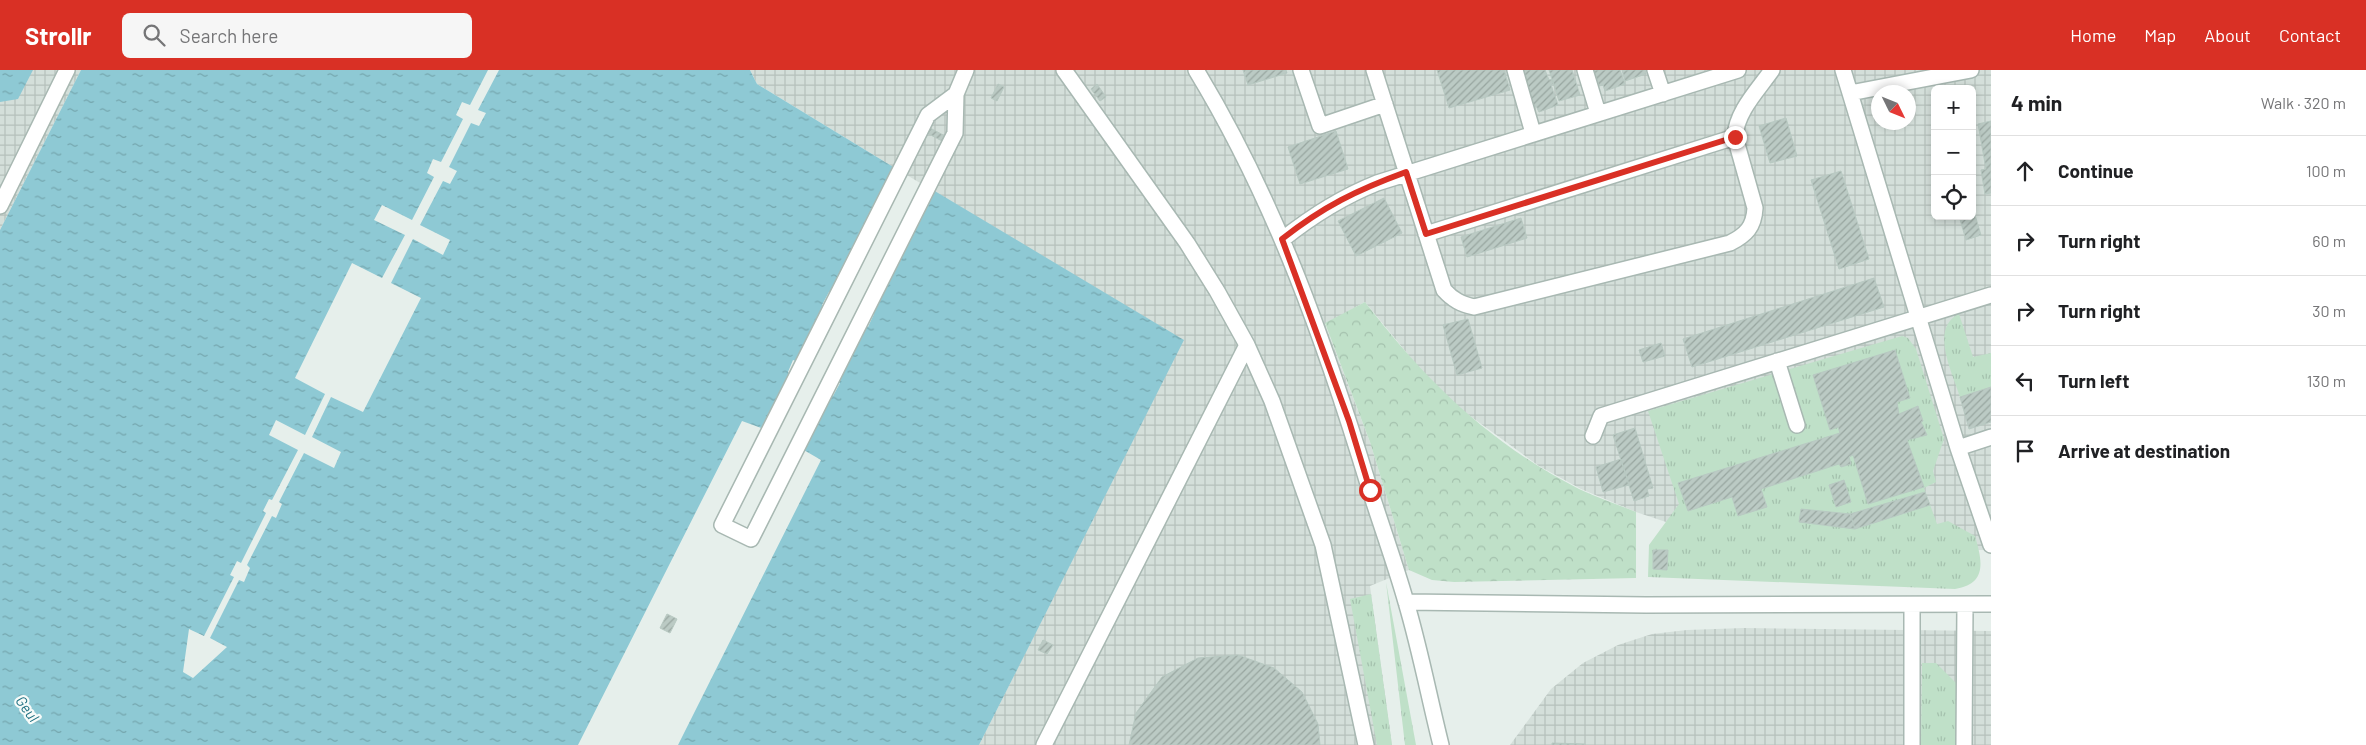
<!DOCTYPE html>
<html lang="en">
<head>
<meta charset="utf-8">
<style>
  :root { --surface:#fff; --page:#f6f6f6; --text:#202124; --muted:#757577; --line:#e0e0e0; --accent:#d93025 }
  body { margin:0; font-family:Barlow,sans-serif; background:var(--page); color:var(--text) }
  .controls { position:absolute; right:15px; top:15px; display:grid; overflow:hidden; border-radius:8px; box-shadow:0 2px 8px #0003 }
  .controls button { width:45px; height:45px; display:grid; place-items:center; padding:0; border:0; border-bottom:1px solid var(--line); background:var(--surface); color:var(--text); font:25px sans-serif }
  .compass { position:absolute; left:1871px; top:15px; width:45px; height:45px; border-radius:50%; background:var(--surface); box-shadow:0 2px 8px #0003; rotate:133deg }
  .stop { position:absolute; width:15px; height:15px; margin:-11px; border:4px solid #d93025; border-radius:50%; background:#fff }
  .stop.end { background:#d93025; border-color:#fff; box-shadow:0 1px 5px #0008 }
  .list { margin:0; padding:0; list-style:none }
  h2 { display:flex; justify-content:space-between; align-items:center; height:65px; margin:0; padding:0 20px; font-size:21px }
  h2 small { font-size:16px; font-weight:400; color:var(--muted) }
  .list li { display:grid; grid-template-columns:32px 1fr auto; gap:15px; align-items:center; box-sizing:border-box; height:70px; padding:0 20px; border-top:1px solid var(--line) }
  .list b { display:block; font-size:19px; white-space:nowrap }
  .list em { font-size:16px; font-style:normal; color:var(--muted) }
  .icon { flex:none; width:28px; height:28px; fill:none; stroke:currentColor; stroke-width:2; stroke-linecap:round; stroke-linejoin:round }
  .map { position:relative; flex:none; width:1991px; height:675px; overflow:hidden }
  header { display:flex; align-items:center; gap:30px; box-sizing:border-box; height:70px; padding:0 25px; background:var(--accent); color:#fff }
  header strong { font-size:24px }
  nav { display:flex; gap:28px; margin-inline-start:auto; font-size:18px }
  .search { width:350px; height:45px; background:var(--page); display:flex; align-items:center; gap:12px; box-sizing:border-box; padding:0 18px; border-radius:8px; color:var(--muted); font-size:19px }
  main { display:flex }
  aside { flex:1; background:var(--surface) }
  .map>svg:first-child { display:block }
  .industrial { fill:url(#industrial-grid); fill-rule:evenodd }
  .grass { fill:url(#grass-tufts) }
  .forest { fill:url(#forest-crowns) }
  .water { fill:url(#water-ripples) }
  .pier { fill:#e6efeb }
  .building { fill:url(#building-hatch); stroke:#b8c9c2 }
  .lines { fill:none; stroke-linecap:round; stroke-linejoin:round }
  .minor-casing { stroke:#a8b8b2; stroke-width:18 }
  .minor { stroke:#fff; stroke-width:15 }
  .route { stroke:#d93025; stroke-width:6 }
  .labels { text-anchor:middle; stroke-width:4.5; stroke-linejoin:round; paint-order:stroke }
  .water-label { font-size:15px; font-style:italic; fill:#1c6f80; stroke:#f7fbf9 }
</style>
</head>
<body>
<header>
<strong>Strollr</strong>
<div class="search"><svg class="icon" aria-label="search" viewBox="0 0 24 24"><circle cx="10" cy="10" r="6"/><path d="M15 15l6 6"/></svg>Search here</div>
<nav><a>Home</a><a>Map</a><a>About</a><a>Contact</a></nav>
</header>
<main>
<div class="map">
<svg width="1991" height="675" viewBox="0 0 1991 675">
  <defs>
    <pattern id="industrial-grid" width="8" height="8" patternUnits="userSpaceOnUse" patternTransform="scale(1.25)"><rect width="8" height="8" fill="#d4dfda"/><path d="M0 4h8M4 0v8" fill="none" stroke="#b6c1bc"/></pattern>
    <pattern id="grass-tufts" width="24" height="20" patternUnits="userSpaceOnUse" patternTransform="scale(1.25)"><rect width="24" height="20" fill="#bfe0c8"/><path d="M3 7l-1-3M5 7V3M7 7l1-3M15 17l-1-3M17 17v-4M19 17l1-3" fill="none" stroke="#a4c1ad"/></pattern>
    <pattern id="forest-crowns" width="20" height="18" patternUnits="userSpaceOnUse" patternTransform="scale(1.25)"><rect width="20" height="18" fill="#bfe0c8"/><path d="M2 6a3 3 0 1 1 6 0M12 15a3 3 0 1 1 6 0" fill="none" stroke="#a4c1ad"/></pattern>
    <pattern id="water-ripples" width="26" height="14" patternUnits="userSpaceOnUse" patternTransform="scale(1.25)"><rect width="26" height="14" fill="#8ec9d4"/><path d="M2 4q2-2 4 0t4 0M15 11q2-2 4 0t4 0" fill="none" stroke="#74a5ad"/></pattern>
    <pattern id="building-hatch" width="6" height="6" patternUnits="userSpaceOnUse" patternTransform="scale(1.25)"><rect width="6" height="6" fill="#bbcac4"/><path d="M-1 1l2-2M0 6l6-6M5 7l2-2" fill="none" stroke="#98a6a0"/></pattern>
  </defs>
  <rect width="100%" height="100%" fill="#e6efeb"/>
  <path class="industrial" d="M0,0h81l-81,160z
    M750,0h1241v480h-44l-281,-28 -30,-10 -55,-23 -42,-23 -80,-58 -39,-39 -55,-67 -40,22 45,118 39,128 -39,16 22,159h-413l204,-405 -288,-172 -138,-84zM1935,19h37v127h-37zM1878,22h30v30h-30z
    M1744,558l247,3v114h-481l41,-56 32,-26 35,-18 34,-11 35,-4z"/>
  <path class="grass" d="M1959,244l14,43 18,-4v34l-31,10c-7,-23 -31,-69 -1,-83z
    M1902,266l6,2 8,11 28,90 -11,32 3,11 -12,6 13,36 11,-3 27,15c7,24 13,48 -20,53l-307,-12 1,-32 30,-41 -31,-93z
    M1386,512l30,163h-11z
    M1371,524l21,151h-15l-27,-146z
    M1922,593h14l21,21 -2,61h-34z"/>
  <path class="forest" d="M1365,232c61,79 124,141 214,187 19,9 38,15 57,23v66l-182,4 -22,-2 -23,-10 -39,-128 -45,-119z"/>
  <path class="water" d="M0,0h33l-15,29 -18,3z
    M81,0h669l7,14 138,84 -63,125 -3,-1 -7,13 4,2 -28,55 -5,-2 -5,12 3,3 -27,54 -22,-8 -164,324h-578v-515z
    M933,120l251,150 -205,405h-301l143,-285 -19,-11 27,-54 4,1 7,-13 -4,-3 27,-54 5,1 6,-13 -3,-2z"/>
  <path class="pier" d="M488,0h11l-21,40 8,3 -7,13 -8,-3 -22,44 8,4 -7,13 -7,-3 -23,44 30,15 -7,15 -30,-16 -22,44 30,15 -58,114 -32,-15 -19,40 29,15 -7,16 -30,-15 -25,49 3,2 -6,14 -4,-2 -25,49 3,3 -6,14 -5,-2 -29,58 17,9 -34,31 -10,-6 6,-43 15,7 30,-59 -4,-2 7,-14 4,2 25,-50 -3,-2 6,-12 3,1 26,-50 -29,-15 7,-15 29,15 20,-41 -30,-16 57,-115 30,15 23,-43 -31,-15 8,-15 30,15 22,-43 -7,-4 6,-14 8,3 22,-43 -7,-4 6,-13 8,3z"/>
  <path class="building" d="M1243,0h43l1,3 -39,12z
    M1437,0h67l6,20 -61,18z
    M1520,0h25l4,10 3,-1 2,5 -3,1 7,20 -19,7 -3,-6 -4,1z
    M1549,0h23l8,25 -21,6z
    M1594,0h26l5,14 -20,7 -2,-6 -4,1z
    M1622,0h23l1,4 -21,7z
    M998,14l6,3 -7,14 -6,-3z
    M1097,14l9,13 -6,4 -9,-12z
    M1786,48l11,38 -27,7 -11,-37z
    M1991,51v72l-6,1 -4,-24 5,-1 -8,-45z
    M930,58l15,8 -3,5 -15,-8z
    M1336,61l12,38 -48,15 -12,-37z
    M1841,101l28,88 -30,10 -28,-89z
    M1384,128l18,35 -46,23 -18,-35z
    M1972,135l9,30 -15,5 -7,-24h13z
    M1521,148l6,20 -60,19 -6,-20z
    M1874,208l10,29 -192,60 -9,-28z
    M1468,249l14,49 -25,7 -14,-50z
    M1661,273l4,13 -22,6 -4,-12z
    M1895,280l15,48 -13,4 2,12 19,-8 5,15 -2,1 6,13 -20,5 17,47 -56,17 -15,-49 -4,2 2,7 -10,3 -2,-3 -78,25 6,18 -29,9 -6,-19 -44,14 -10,-28 162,-50 -2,-6 -8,3 -17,-55z
    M1991,317v35l-22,7 -9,-32z
    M1635,358l18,60 -6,1 2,7 -15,5 -21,-66z
    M1621,389l8,26 -26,7 -7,-25z
    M1844,410l7,22 -15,5 -7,-22z
    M1925,422l5,13 -75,24 -5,-15z
    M1801,439l49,5 5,15 -56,-7z
    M1653,480h15l-1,20 -14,-1z
    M667,544l10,5 -7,14 -10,-5z
    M1043,570l10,5 -6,9 -9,-4z
    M1238,585l36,13 28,24 16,32 2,21h-191l7,-32 26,-36 36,-19z
    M1552,673l33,1v1h-33z"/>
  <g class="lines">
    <defs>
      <path id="minor" d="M1064,0l123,173 30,48 30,54 25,56 51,144 43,200
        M1196,0c79,130 129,272 173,417 12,38 26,76 37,115 14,47 23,95 35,143
        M1301,0l19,56 65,-22
        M1374,0l70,220c9,10 17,14 30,17l256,-64c16,-8 24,-16 25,-35l-20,-71c1,-25 23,-47 37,-67
        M1515,0l18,63
        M1585,0l13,43
        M1655,0l8,24
        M1843,0l115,378 33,97
        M1850,23l121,-23
        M956,24l-28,21 -206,410 29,14 204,-406 1,-39 10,-24
        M0,136l67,-136
        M1426,164l309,-97
        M1283,169c29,-23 59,-42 94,-56l361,-113
        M1777,291l20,64
        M1593,366l8,-20 390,-121
        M1958,378l33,-11
        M1406,532l240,3 345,-1
        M1044,675l203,-400
        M1912,675v-140
        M1964,675l1,-140"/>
    </defs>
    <use href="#minor" class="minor-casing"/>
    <use href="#minor" class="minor"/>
  </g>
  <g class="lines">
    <path class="route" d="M1370,420l-21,-69 -67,-182c42,-33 75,-49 124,-67l20,62 309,-97"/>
  </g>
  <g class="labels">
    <g class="water-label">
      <text transform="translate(27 639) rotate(54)" y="5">Geul</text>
    </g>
  </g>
</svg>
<div class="controls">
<button>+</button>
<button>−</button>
<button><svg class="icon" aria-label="locate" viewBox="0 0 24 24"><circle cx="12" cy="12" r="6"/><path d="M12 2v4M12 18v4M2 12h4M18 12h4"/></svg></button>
</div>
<svg class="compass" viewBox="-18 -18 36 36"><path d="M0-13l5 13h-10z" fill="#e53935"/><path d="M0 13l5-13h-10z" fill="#757577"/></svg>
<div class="stop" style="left:1370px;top:420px"></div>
<div class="stop end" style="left:1735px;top:67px"></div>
</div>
<aside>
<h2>4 min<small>Walk · 320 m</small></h2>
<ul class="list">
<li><svg class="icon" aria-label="ahead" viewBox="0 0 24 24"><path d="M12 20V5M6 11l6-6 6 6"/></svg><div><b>Continue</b></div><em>100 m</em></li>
<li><svg class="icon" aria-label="right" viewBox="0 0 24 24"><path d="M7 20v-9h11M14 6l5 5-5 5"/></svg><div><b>Turn right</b></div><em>60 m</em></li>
<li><svg class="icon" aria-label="right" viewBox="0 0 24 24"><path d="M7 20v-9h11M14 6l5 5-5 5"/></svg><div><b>Turn right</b></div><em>30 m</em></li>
<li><svg class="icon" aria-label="left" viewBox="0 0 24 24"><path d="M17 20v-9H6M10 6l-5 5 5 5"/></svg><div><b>Turn left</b></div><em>130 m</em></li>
<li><svg class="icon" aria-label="arrive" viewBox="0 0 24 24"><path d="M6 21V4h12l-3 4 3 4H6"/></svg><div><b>Arrive at destination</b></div></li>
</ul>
</aside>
</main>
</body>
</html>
